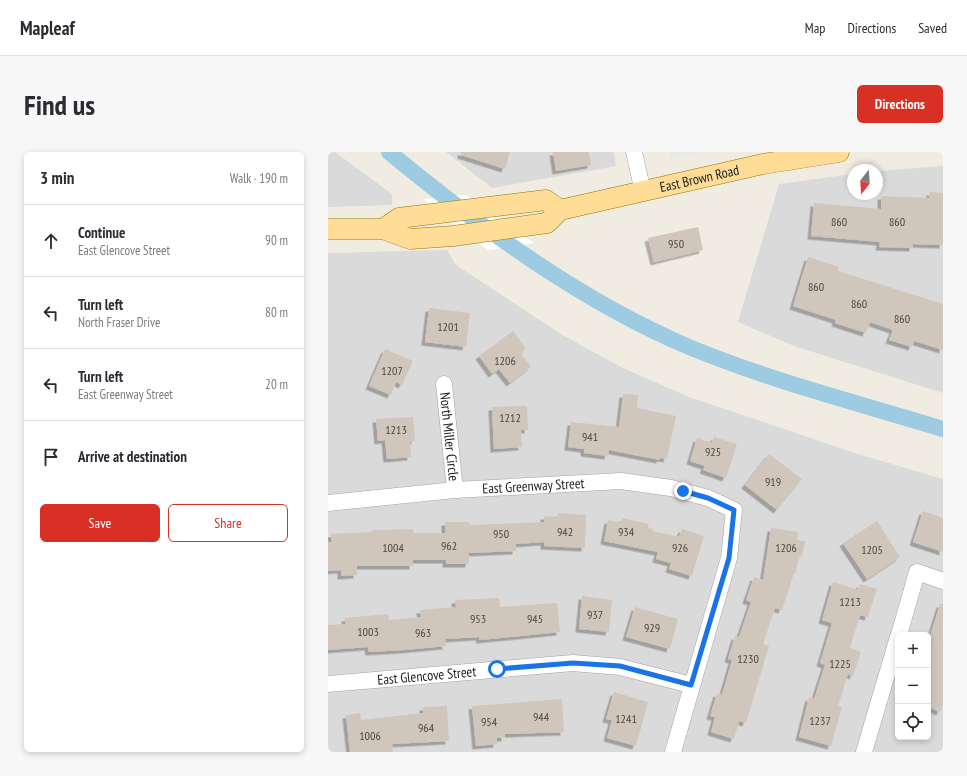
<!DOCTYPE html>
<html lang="en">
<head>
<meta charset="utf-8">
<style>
  :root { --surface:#fff; --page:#f7f7f7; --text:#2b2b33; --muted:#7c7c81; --line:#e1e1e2; --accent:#d93025 }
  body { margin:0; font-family:"PT Sans Narrow",sans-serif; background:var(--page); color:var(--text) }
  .controls { position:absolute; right:12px; bottom:12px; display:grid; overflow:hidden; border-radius:6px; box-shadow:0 2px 6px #0003 }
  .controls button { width:36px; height:36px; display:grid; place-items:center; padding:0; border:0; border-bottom:1px solid var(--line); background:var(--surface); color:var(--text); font:20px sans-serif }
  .compass { position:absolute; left:519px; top:12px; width:36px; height:36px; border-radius:50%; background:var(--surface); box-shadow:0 2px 6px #0003; rotate:197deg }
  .stop { position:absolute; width:12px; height:12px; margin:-9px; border:3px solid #1a73e8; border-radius:50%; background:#fff }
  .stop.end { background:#1a73e8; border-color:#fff; box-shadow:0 1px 4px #0008 }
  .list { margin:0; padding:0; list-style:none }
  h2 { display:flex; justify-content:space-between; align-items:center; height:52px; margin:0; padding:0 16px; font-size:17px }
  h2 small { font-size:13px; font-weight:400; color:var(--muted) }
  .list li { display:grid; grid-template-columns:26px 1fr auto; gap:12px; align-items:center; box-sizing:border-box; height:72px; padding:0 16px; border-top:1px solid var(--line) }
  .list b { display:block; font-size:15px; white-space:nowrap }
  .list p { margin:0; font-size:13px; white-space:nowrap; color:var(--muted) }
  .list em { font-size:13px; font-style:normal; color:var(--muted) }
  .actions { display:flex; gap:8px; padding:12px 16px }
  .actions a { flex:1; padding:9px 0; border:1px solid var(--accent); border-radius:6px; text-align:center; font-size:14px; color:var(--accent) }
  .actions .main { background:var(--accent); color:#fff }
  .icon { flex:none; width:22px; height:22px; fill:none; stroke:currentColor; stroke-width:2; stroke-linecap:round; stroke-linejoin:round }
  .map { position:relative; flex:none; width:615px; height:600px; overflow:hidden; border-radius:6px }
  header { display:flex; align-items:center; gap:24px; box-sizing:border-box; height:56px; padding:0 20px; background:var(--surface); border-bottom:1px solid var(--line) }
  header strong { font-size:19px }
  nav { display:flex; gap:22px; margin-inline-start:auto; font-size:14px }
  .intro { display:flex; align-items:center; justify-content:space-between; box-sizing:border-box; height:96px; padding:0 24px }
  h1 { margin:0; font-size:28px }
  .button { padding:10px 18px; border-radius:6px; background:var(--accent); color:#fff; font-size:14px; font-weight:700 }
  main { display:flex; gap:24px; padding:0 24px }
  aside { flex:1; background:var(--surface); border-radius:6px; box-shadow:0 2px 6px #0003 }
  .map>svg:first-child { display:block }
  .residential { fill:#dbdada; fill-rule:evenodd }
  .parking { fill:#e9e9e9 }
  .pier { fill:#fff }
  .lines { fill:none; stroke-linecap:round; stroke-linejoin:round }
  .canal { stroke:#9dcbe2; stroke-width:16 }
  .building { fill:#d0c6bb; filter:url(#shadow) }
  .minor-casing { stroke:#a4a4a4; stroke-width:17 }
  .major-casing { stroke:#967500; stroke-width:21 }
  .minor { stroke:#fff; stroke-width:16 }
  .major { stroke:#ffdd97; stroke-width:20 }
  .route { stroke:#1a73e8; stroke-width:5 }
  .labels { text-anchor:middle; stroke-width:4; stroke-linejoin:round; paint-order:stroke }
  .number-label { font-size:12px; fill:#4a4744 }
  .street-label { font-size:14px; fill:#1d1d1d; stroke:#fff }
</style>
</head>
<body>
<header>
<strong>Mapleaf</strong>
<nav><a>Map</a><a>Directions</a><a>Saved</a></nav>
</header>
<div class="intro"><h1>Find us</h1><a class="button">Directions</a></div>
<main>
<aside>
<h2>3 min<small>Walk · 190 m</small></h2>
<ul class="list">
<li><svg class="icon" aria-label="ahead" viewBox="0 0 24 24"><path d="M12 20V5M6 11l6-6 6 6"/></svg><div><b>Continue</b><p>East Glencove Street</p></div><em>90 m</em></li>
<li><svg class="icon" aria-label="left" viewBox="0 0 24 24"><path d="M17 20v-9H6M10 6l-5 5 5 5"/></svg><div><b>Turn left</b><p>North Fraser Drive</p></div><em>80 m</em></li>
<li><svg class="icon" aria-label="left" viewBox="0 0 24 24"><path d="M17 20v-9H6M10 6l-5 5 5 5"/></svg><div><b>Turn left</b><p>East Greenway Street</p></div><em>20 m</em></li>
<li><svg class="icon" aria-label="arrive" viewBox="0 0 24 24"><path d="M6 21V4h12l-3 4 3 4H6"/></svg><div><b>Arrive at destination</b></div></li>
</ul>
<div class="actions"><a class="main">Save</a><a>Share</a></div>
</aside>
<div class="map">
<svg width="615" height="600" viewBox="0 0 615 600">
  <defs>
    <filter id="shadow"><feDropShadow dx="-3.5" dy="3.5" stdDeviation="0" flood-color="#0004"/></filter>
  </defs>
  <rect width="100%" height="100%" fill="#f0ece2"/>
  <path class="residential" d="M0,0h7l57,42v11l-64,2z
    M118,0h168l2,14 -124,22z
    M615,14v227l-149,-47 -56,-24 41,-138 74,-10v20h24v-23z
    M119,98l9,15 108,71 59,32 66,29 169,57 85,25v273h-615v-499zM570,483h30v102h-30z"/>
  <path class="parking" d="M341,0h33l-31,7z"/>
  <path class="pier" d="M138,43l68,48 -46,7 -65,-51z"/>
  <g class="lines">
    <path class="canal" d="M61,0c91,75 190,148 300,195 82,34 169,56 254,82"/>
  </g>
  <path class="building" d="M133,0h49l-5,17 -44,-14z
    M225,0h36l2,13 -35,6z
    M602,40l13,1v52l-30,-1v4l-34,-1 1,-5 -69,-6 3,-33 67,6v-13l48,2z
    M370,75l5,23 -49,12 -6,-24z
    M480,105l31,10 -1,4 105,33v46l-29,-9 -2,6 -23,-7 4,-10 -23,-8 -4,11 -31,-10 1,-3 -43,-14z
    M101,156l41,5 -4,34 -41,-5z
    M185,179l13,18 -5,4 10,14 -21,16 -11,-14 -7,5 -13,-18z
    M57,197l28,12 -11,24 -6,-3 -5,13 -22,-9z
    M295,242l15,1 -1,13 39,8 -9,43 -7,-1v2l-51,-10 -1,6 -24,-3v-4l-16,-2 3,-25 48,5z
    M199,254l1,24h-7l1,17 -28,2 -2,-42z
    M85,265l2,24h-5l1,16 -24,2 -2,-19 -7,1 -2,-22z
    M386,285l23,7 -11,34 -23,-8 2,-4 -15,-5 7,-23 15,5z
    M441,302l33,25 -25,31 -32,-25z
    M595,359l20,7v34l-30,-10z
    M230,361l28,2 -1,33 -41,-2v-4l-28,2v7l-47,2v11h-23v-4h-33v6h-56v9l-16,1v-6l-13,1v-29h4l-1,-8 41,-2v-2l41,-1v4h32v-11h24v3l75,-3v-6l14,1z
    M294,366l27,6 -1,4 5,1v2l26,6 3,-8 22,7 -12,40 -23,-7 2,-6 -15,-4 2,-7 -54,-11 4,-21 13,3z
    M549,369l23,36 -33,22 -24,-36z
    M443,376l27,4 -1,8 8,1 -3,15h-3l-3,17h-2l-12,37 -7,-2 -12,36 6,2 -23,77 -7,-2 -5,18 -23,-7 4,-15 -5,-1 7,-23 5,2 10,-35 -4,-1 7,-23 4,1 12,-35 -5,-2 8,-23 9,3z
    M505,430l25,8 2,-6 17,5 -9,28 -8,-2 -10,33 11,4 -8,24 -5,-2 -10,32 4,1 -11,39 -32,-9 10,-40 5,2 11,-34 -5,-2 12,-40 -10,-3z
    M254,444l30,4 -3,32 -30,-3z
    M171,446l1,9 57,-4 3,29 -80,8 -1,-3 -34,2 1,7 -42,4 -35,2 -1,-5 -40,3v-25l17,-1v-6l43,-4 1,6 32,-3 -1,-7 36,-3 -1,-7z
    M612,452h3v100l-3,8 -12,-5v-64z
    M307,455l43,12 -8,30 -44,-12z
    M286,540l34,10 -12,44 -29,-8 5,-18 -6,-1z
    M234,547l2,33 -59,2v4h-8v6l-21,2 -4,-40z
    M119,554l2,35 -57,3 1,8h-43l-4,-37 14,-2 1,7 62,-7v-6z"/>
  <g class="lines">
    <defs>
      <g id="minor">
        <path d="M306,0l9,40"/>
        <path id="s1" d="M116,232l11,106"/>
        <path id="s2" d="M0,351l127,-13 166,-9 50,7 37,10 26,12 -5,48 -56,194"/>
        <path d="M571,483l18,-63 26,9"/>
        <path id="s3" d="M0,532l245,-21 47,4 71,18"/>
        <path d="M536,600l34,-115"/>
      </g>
      <g id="major">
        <path id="s4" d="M0,77h55l27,10 43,-3 94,-13 13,-13 203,-46 76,-12"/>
        <path d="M55,77l16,-11 147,-18 14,10"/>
      </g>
    </defs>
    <use href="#minor" class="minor-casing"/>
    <use href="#major" class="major-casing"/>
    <use href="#minor" class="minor"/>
    <use href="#major" class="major"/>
  </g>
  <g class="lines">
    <path class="route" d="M169,517l76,-6 47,3 71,19 38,-127 5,-48 -26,-12 -25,-7"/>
  </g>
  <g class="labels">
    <g class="number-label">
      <text x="511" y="74">860</text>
      <text x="569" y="74">860</text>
      <text x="348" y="96">950</text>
      <text x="488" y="139">860</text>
      <text x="531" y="156">860</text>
      <text x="574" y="171">860</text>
      <text x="120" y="179">1201</text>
      <text x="177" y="213">1206</text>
      <text x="64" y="223">1207</text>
      <text x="182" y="270">1212</text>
      <text x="68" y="282">1213</text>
      <text x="262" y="289">941</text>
      <text x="385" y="304">925</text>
      <text x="445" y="334">919</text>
      <text x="237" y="384">942</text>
      <text x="298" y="384">934</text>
      <text x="173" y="386">950</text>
      <text x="121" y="398">962</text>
      <text x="65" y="400">1004</text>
      <text x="352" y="400">926</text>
      <text x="458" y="400">1206</text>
      <text x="544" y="402">1205</text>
      <text x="522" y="454">1213</text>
      <text x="267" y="467">937</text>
      <text x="150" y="471">953</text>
      <text x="207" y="471">945</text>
      <text x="324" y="480">929</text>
      <text x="40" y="484">1003</text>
      <text x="95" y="485">963</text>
      <text x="420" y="511">1230</text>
      <text x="512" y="516">1225</text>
      <text x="213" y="569">944</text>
      <text x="298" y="571">1241</text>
      <text x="492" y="573">1237</text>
      <text x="161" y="574">954</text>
      <text x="98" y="580">964</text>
      <text x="42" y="588">1006</text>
    </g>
    <g class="street-label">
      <text dy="5" stroke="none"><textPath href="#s4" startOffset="383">East Brown Road</textPath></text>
      <text dy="5" stroke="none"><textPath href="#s1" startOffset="53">North Miller Circle</textPath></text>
      <text dy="5" stroke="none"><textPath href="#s2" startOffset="206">East Greenway Street</textPath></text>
      <text dy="5" stroke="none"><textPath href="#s3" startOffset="99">East Glencove Street</textPath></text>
    </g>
  </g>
</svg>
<div class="controls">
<button>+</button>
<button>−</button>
<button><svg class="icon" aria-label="locate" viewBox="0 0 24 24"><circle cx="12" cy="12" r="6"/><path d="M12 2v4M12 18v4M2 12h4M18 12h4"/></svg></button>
</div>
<svg class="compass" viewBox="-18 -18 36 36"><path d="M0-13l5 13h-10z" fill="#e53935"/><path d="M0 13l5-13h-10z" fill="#7c7c81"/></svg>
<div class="stop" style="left:169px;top:517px"></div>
<div class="stop end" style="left:355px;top:339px"></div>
</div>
</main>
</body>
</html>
